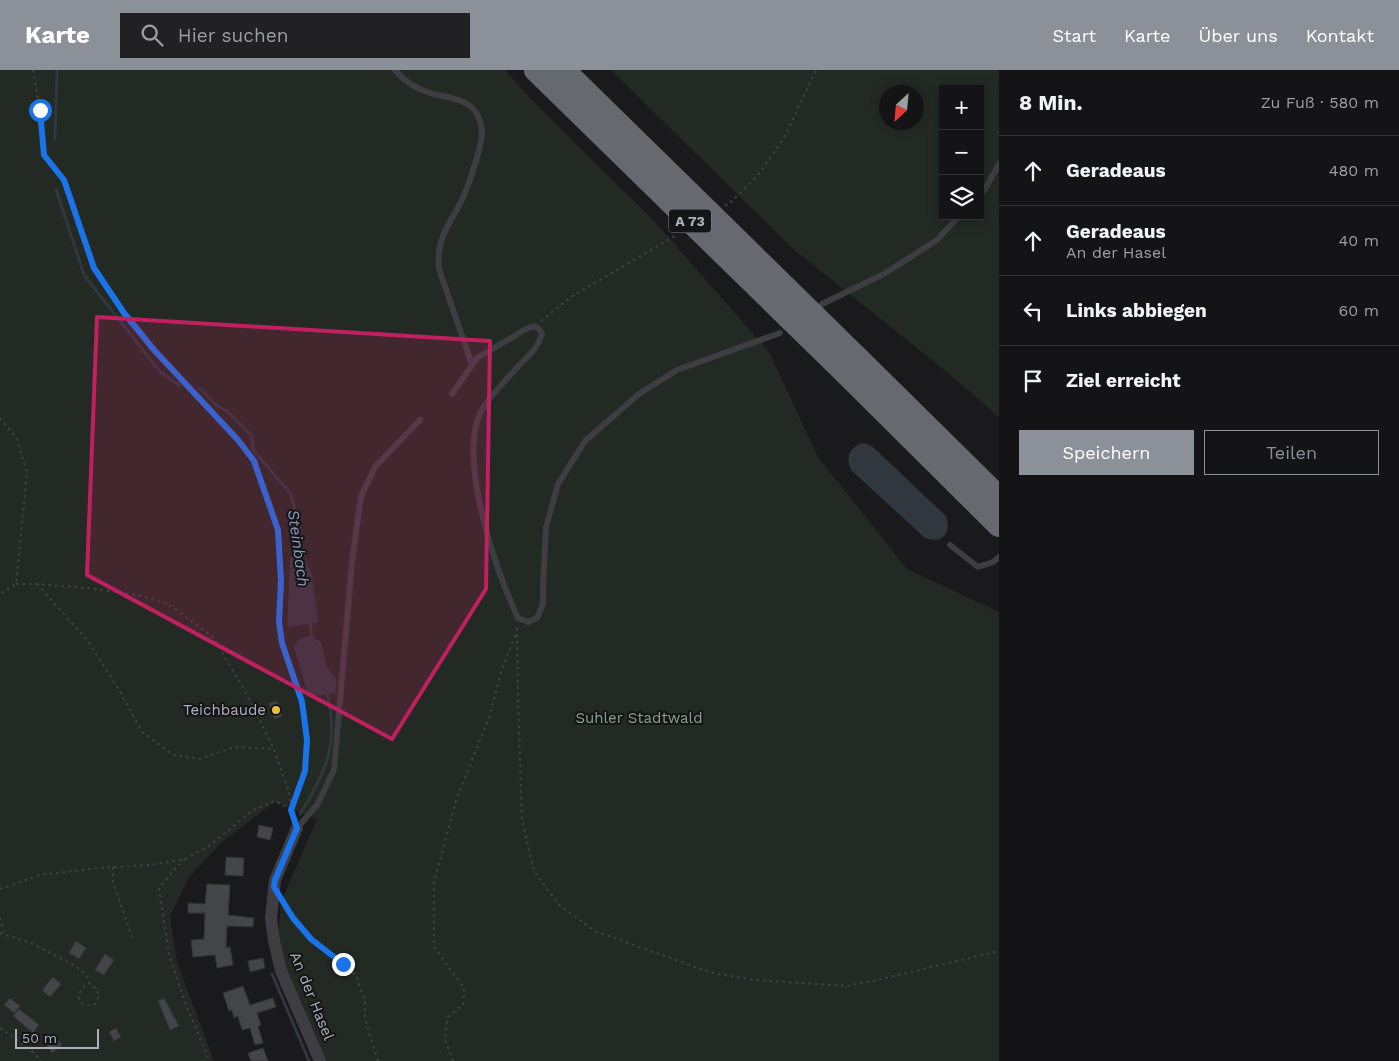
<!DOCTYPE html>
<html lang="de">
<head>
<meta charset="utf-8">
<style>
  :root { --surface:#141315; --page:#212022; --text:#f1f3f6; --muted:#9d9ea0; --line:#333234; --accent:#8c9099 }
  body { margin:0; font-family:"Work Sans",sans-serif; background:var(--page); color:var(--text) }
  .controls { position:absolute; right:15px; top:15px; display:grid; overflow:hidden; border-radius:0px; box-shadow:0 2px 12px #0003 }
  .controls button { width:45px; height:45px; display:grid; place-items:center; padding:0; border:0; border-bottom:1px solid var(--line); background:var(--surface); color:var(--text); font:25px sans-serif }
  .compass { position:absolute; left:879px; top:15px; width:45px; height:45px; border-radius:50%; background:var(--surface); box-shadow:0 2px 12px #0003; rotate:206deg }
  .scale { position:absolute; left:15px; bottom:12px; width:84px; box-sizing:border-box; padding-left:5px; border:2px solid #adb0ba; border-top:0; font-size:14px; line-height:18px; white-space:nowrap; color:#adb0ba; -webkit-text-stroke:4px #151417; paint-order:stroke }
  .stop { position:absolute; width:15px; height:15px; margin:-11px; border:4px solid #1a73e8; border-radius:50%; background:#fff }
  .stop.end { background:#1a73e8; border-color:#fff; box-shadow:0 1px 5px #0008 }
  .list { margin:0; padding:0; list-style:none }
  h2 { display:flex; justify-content:space-between; align-items:center; height:65px; margin:0; padding:0 20px; font-size:21px }
  h2 small { font-size:16px; font-weight:400; color:var(--muted) }
  .list li { display:grid; grid-template-columns:32px 1fr auto; gap:15px; align-items:center; box-sizing:border-box; height:70px; padding:0 20px; border-top:1px solid var(--line) }
  .list b { display:block; font-size:19px; white-space:nowrap }
  .list p { margin:0; font-size:16px; white-space:nowrap; color:var(--muted) }
  .list em { font-size:16px; font-style:normal; color:var(--muted) }
  .actions { display:flex; gap:10px; padding:15px 20px }
  .actions a { flex:1; padding:11px 0; border:1px solid var(--accent); border-radius:0px; text-align:center; font-size:18px; color:var(--accent) }
  .actions .main { background:var(--accent); color:#fff }
  .icon { flex:none; width:28px; height:28px; fill:none; stroke:currentColor; stroke-width:2; stroke-linecap:round; stroke-linejoin:round }
  .map { position:relative; flex:none; width:999px; height:991px; overflow:hidden }
  header { display:flex; align-items:center; gap:30px; box-sizing:border-box; height:70px; padding:0 25px; background:var(--accent); color:#fff }
  header strong { font-size:24px }
  nav { display:flex; gap:28px; margin-inline-start:auto; font-size:18px }
  .search { width:350px; height:45px; background:var(--page); display:flex; align-items:center; gap:12px; box-sizing:border-box; padding:0 18px; border-radius:0px; color:var(--muted); font-size:19px }
  main { display:flex }
  aside { flex:1; background:var(--surface) }
  .map>svg:first-child { display:block }
  .green { fill:#222a23; fill-rule:evenodd }
  .water { fill:#30373f }
  .lines { fill:none; stroke-linecap:round; stroke-linejoin:round }
  .stream { stroke:#30373f; stroke-width:3 }
  .building { fill:#444548; stroke:#343437 }
  .path { stroke:#414247; stroke-width:2; stroke-dasharray:2.5 4; stroke-linecap:butt }
  .lane { stroke:#3d3d42; stroke-width:6 }
  .street { stroke:#3d3d42; stroke-width:12 }
  .highway { stroke:#676971; stroke-width:24 }
  .highway-bridge { stroke:#676971; stroke-width:24 }
  .route { stroke:#1a73e8; stroke-width:6 }
  .marked { fill:#c12060; fill-opacity:0.2; stroke:#c12060; stroke-width:4; stroke-linejoin:round }
  .poi-dot { fill:#e9bc44; stroke:#151417; stroke-width:2 }
  .labels { text-anchor:middle; stroke-width:4; stroke-linejoin:round; paint-order:stroke }
  .shield { fill:#151417; stroke:#7f8189; stroke-width:1 }
  .shield-label { font-size:14px; font-weight:bold; fill:#adb0ba }
  .poi-label { font-size:15px; fill:#adb0ba; stroke:#151417; text-anchor:end }
  .park-label { font-size:15px; fill:#85a489; stroke:#151417 }
  .street-label { font-size:15px; fill:#adb0ba; stroke:#151417 }
  .water-label { font-size:16px; font-style:italic; fill:#869bb3; stroke:#151417 }
</style>
</head>
<body>
<header>
<strong>Karte</strong>
<div class="search"><svg class="icon" aria-label="search" viewBox="0 0 24 24"><circle cx="10" cy="10" r="6"/><path d="M15 15l6 6"/></svg>Hier suchen</div>
<nav><a>Start</a><a>Karte</a><a>Über uns</a><a>Kontakt</a></nav>
</header>
<main>
<div class="map">
<svg width="999" height="991" viewBox="0 0 999 991">
  <rect width="100%" height="100%" fill="#1a191c"/>
  <path class="green" d="M0,0h505l26,29 124,123 114,130 49,105 89,112 92,43v449h-675l-35,-79 -11,-45 3,-35 36,-83 -26,-10 -16,-7 -53,40 -33,35 -19,39 7,46 37,99h-214zM290,488l28,65 -31,3zM311,566l10,6 6,25z
    M611,0h388v347l-46,-40 -161,-129zM943,19h37v127h-37zM886,22h30v30h-30z"/>
  <path class="water" d="M862,373l5,1 6,3 73,69c6,17 -3,28 -21,22l-74,-68c-5,-13 -3,-21 11,-27z
    M302,485l10,18 6,50 -31,4 3,-70z
    M311,566l10,6 6,25 10,13 -2,13 -26,4 -15,-49c3,-9 7,-11 17,-12z"/>
  <g class="lines">
    <path class="stream" d="M55,69l2,-69
      M56,119l28,86 76,97 20,14
      M199,319h2l16,17 10,5 25,25 1,14 38,44 8,32 1,33
      M310,552l2,16
      M300,744c27,-43 39,-71 27,-122
      M272,904l37,87"/>
  </g>
  <path class="building" d="M277,631l5,15 -8,3 -5,-16z
    M259,755l14,3 -3,12 -13,-3z
    M226,787l18,1 -1,18 -18,-1z
    M207,814l23,1 -2,30 26,3 -1,9 -26,-1 -1,22 4,-1 3,18 -16,3 -2,-13 -22,2 -2,-17 13,-1 1,-26h-17v-10l17,1z
    M76,871l10,7 -7,11 -10,-6z
    M105,884l9,6 -10,15 -9,-5z
    M263,888l2,10 -15,4 -2,-11z
    M53,907l8,7 -11,13 -8,-7z
    M243,916l7,19 23,-7 3,9 -19,6 4,12 -3,1 5,17 -8,2 -5,-17 -8,2 -4,-14 -4,2 -2,-8 -3,1 -6,-18z
    M10,928l10,8 -6,7 -10,-8z
    M164,928l15,28 -9,4 -12,-29z
    M19,939l20,16 -6,8 -20,-17z
    M116,958l5,9 -7,4 -5,-9z
    M56,968l6,7 -10,8 -6,-8z
    M263,978l5,13h-17l-3,-8z"/>
  <g class="lines">
    <path class="path" d="M33,0l7,40 4,45 19,25 32,88 28,45 32,38 83,89 16,21 24,70 3,50 -2,41 3,21 20,59 5,38 -2,31 -14,38 3,9
      M725,136l5,-3 28,-28 26,-37 32,-68
      M541,251l30,-24 107,-63
      M0,348l17,21 10,33 -11,112 -16,10
      M16,514h21l50,4 50,7 31,9 45,33 31,52 30,60 15,43 2,15
      M37,514l51,57 31,49 23,42 31,23 27,4 34,-12 38,2
      M517,558l1,71 4,121 12,51 25,34 36,26 117,42 43,7 92,6 34,-7 118,-28
      M185,789l-14,14 -12,16 10,65 17,51 22,52
      M113,797v15l19,55
      M0,819l40,-14 58,-7 53,-3 34,-6 24,-13 44,-36 22,-9 16,8
      M284,834l9,14 18,21 32,25 13,12 9,25v18l13,42
      M0,848l4,14
      M0,863l31,10 46,24 10,9 2,7 8,7 2,7 -4,7c-7,2 -10,2 -16,-4 0,-9 3,-12 10,-17
      M350,890l5,14
      M0,958l31,22 10,11
      M453,991l-8,-21 3,-23 15,-13 1,-16 -30,-41v-65l23,-85 32,-79 12,-46 15,-39"/>
    <path class="lane" d="M395,0c9,11 22,19 35,23 14,4 35,5 45,18 4,5 7,15 7,21 0,14 -12,49 -18,63 -6,15 -17,28 -22,44 -4,10 -4,19 -3,30l33,96
      M980,124l5,-5 14,-25
      M822,234l62,-30 53,-34 22,-24
      M452,324l25,-36 49,-29 8,-3 6,4 2,4c-5,17 -16,23 -27,36 -10,11 -21,22 -30,35 -32,45 11,166 33,213l10,4 9,-4 6,-14v-18l3,-59 12,-43 27,-43 54,-47 38,-24 103,-37
      M950,475l28,22 15,-5 6,-5
      M297,758l20,-23 17,-35 18,-208 9,-66 14,-29 45,-47"/>
    <path class="street" d="M297,758l-22,52 -4,38 3,23 7,30 39,90"/>
    <path class="highway" d="M858,289l141,139
      M845,302l154,153"/>
    <path class="highway-bridge" d="M536,0l309,302
      M563,0l295,289"/>
  </g>
  <g class="lines">
    <path class="route" d="M40,40l4,45 20,25 30,88 30,45 31,38 83,89 16,21 24,69 3,51 -2,41 3,21 20,59 5,38 -2,31 -14,39 6,18 -22,52 -1,7 19,31 18,21 32,25"/>
  </g>
  <path class="marked" d="M97,247l393,24 -4,248 -94,150 -305,-164z"/>
  <circle class="poi-dot" cx="276" cy="640" r="5"/>
  <g class="labels">
    <rect class="shield" x="669" y="139.5" width="42" height="23" rx="4"/>
    <g class="shield-label">
      <text x="690" y="156">A 73</text>
    </g>
    <g class="poi-label">
      <text x="266" y="645">Teichbaude</text>
    </g>
    <g class="park-label">
      <text x="639" y="653">Suhler Stadtwald</text>
    </g>
    <g class="street-label">
      <text transform="translate(312 926) rotate(68)" y="5">An der Hasel</text>
    </g>
    <g class="water-label">
      <text transform="translate(299 478) rotate(82)" y="6">Steinbach</text>
    </g>
  </g>
</svg>
<div class="controls">
<button>+</button>
<button>−</button>
<button><svg class="icon" aria-label="layers" viewBox="0 0 24 24"><path d="M12 4l9 5-9 5-9-5zM3 14l9 5 9-5"/></svg></button>
</div>
<svg class="compass" viewBox="-18 -18 36 36"><path d="M0-13l5 13h-10z" fill="#e53935"/><path d="M0 13l5-13h-10z" fill="#9d9ea0"/></svg>
<div class="scale">50 m</div>
<div class="stop" style="left:40px;top:40px"></div>
<div class="stop end" style="left:343px;top:894px"></div>
</div>
<aside>
<h2>8 Min.<small>Zu Fuß · 580 m</small></h2>
<ul class="list">
<li><svg class="icon" aria-label="ahead" viewBox="0 0 24 24"><path d="M12 20V5M6 11l6-6 6 6"/></svg><div><b>Geradeaus</b></div><em>480 m</em></li>
<li><svg class="icon" aria-label="ahead" viewBox="0 0 24 24"><path d="M12 20V5M6 11l6-6 6 6"/></svg><div><b>Geradeaus</b><p>An der Hasel</p></div><em>40 m</em></li>
<li><svg class="icon" aria-label="left" viewBox="0 0 24 24"><path d="M17 20v-9H6M10 6l-5 5 5 5"/></svg><div><b>Links abbiegen</b></div><em>60 m</em></li>
<li><svg class="icon" aria-label="arrive" viewBox="0 0 24 24"><path d="M6 21V4h12l-3 4 3 4H6"/></svg><div><b>Ziel erreicht</b></div></li>
</ul>
<div class="actions"><a class="main">Speichern</a><a>Teilen</a></div>
</aside>
</main>
</body>
</html>
